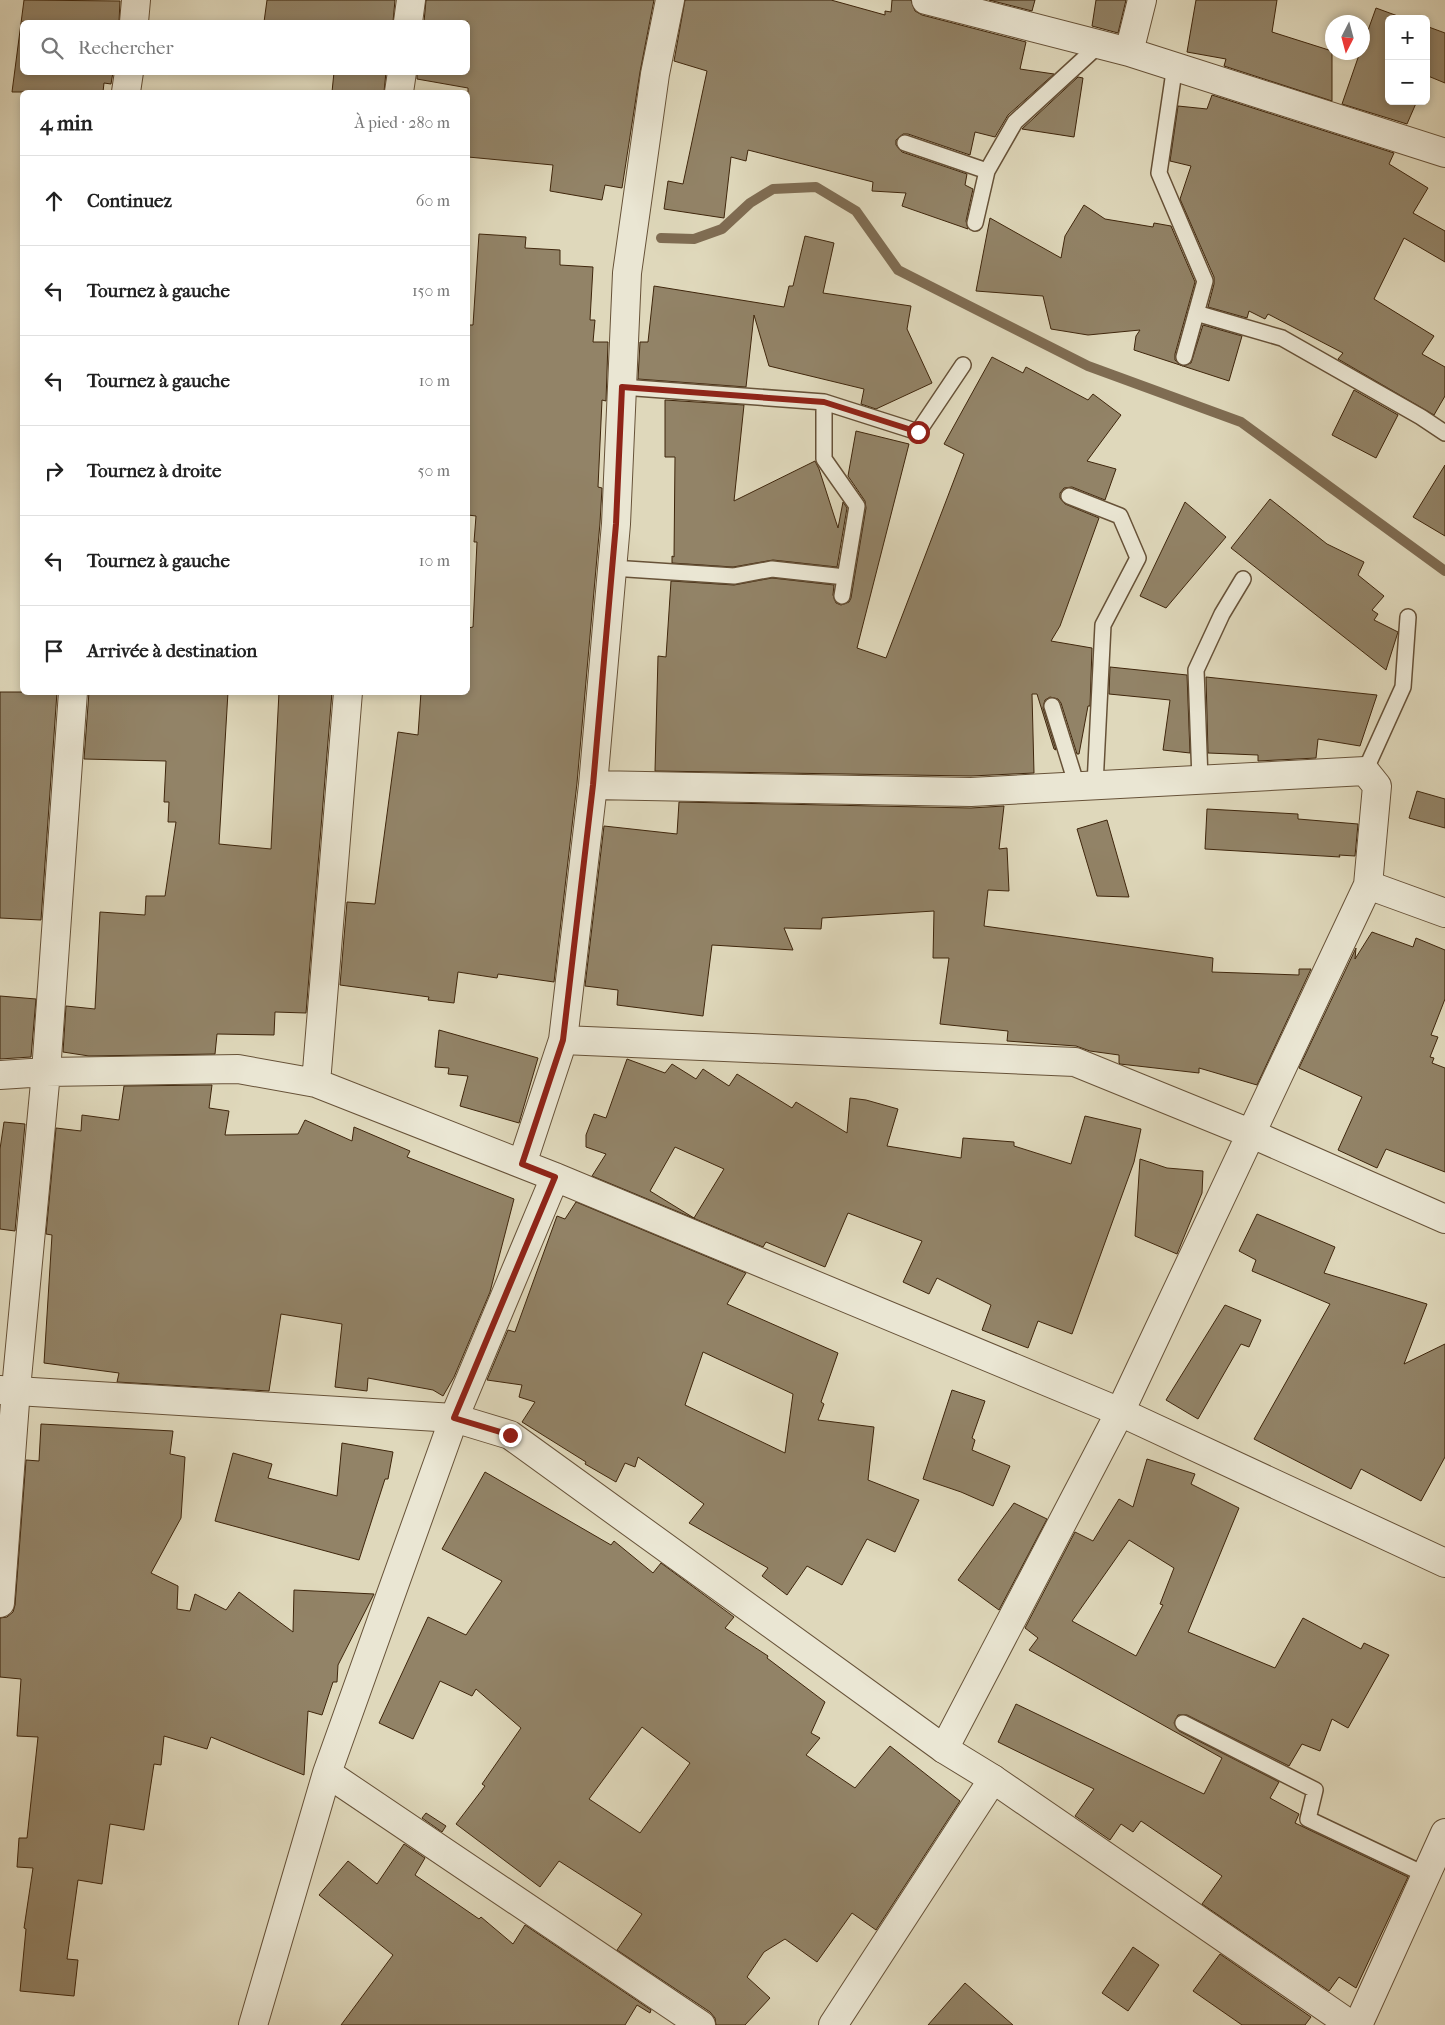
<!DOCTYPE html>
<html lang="fr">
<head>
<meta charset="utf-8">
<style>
  :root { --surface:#fff; --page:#f2f2f2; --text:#222; --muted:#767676; --line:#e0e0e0 }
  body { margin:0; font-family:"IM FELL French Canon",serif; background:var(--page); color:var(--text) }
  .controls { position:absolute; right:15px; top:15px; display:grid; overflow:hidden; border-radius:8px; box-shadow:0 2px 8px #0003 }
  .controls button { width:45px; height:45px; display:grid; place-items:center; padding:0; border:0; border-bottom:1px solid var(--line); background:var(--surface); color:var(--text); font:25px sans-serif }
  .compass { position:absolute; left:1325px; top:15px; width:45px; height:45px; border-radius:50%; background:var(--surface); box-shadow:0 2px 8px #0003; rotate:186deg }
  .stop { position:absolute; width:15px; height:15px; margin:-11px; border:4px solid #8f2418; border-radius:50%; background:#fff }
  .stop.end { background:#8f2418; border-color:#fff; box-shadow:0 1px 5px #0008 }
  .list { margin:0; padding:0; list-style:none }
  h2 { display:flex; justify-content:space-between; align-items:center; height:65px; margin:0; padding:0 20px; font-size:21px }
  h2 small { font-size:16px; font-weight:400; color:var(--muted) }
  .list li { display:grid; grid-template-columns:32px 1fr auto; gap:15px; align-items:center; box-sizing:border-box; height:90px; padding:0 20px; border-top:1px solid var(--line) }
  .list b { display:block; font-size:19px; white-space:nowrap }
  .list em { font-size:16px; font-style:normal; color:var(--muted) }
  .icon { flex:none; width:28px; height:28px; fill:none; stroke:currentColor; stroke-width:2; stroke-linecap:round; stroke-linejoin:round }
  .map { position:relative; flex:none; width:1445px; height:2025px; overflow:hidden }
  .search { position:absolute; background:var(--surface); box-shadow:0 2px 8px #0003; left:20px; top:20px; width:450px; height:55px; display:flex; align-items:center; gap:12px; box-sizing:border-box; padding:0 18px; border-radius:8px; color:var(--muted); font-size:19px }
  .panel { position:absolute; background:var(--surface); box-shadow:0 2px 8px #0003; left:20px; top:90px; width:450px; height:605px; border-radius:8px }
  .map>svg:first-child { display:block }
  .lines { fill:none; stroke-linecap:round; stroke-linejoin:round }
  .stream { stroke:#7f6c52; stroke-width:10 }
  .building { fill:#928367; stroke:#3f260c; fill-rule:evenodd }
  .service-casing { stroke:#675238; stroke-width:18 }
  .minor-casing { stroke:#675238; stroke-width:30 }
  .tertiary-casing { stroke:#675238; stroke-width:30 }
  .service { stroke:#eae6d3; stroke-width:15 }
  .minor { stroke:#eae6d3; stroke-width:28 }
  .tertiary { stroke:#eae6d3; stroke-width:28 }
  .route { stroke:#8f2418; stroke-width:6 }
</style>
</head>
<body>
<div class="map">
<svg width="1445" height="2025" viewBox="0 0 1445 2025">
  <rect width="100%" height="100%" fill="#dfd8bb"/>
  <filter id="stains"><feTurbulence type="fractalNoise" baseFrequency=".004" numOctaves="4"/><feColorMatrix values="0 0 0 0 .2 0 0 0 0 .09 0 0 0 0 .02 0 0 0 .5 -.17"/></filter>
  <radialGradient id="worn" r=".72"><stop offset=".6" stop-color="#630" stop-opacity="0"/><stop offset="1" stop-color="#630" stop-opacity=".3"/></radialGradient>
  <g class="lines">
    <path class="stream" d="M661,238l33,1 28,-10 28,-26 23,-14 43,-2 40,24 42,59 190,96 153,56 204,149"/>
  </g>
  <path class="building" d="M24,0l96,1 -1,21h-97v50h91l-2,12 -7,-1 -1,9h-91z
    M267,0h128l-2,22h-129z
    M426,0h228l-14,72 -18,116 -17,-3 -3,15 -52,-9 3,-26 -85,-8v-69l-51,-9v-7h51v-50h-44z
    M685,0h146l54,15v-4l6,1 1,-12h19l4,11 7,4 104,27 -6,27 34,5 -46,41 -13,22 -20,-5 -5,23 -62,-21h-5l-7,6v5l6,7 65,22 -2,11 8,4 -7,32 2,8 -66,-23 4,-13 -34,-2 1,-9 -125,-32 -2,11 -15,-4 -7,61 -60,-9 4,-28 15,3 24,-113 -33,-10z
    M989,0h46l-3,11z
    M1096,0h30l-8,33 -26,-7z
    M1196,0h81l-5,32 60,19v50l-108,-35 2,-7 -39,-7z
    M1376,8l30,11h-17v82h28l-10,23 -65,-20 18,-52h2v-5z
    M1426,26l19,7v50l-17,-7 -2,5z
    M334,72h52l-2,20h-52z
    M1078,77l5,1 -9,59 -52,-8z
    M1212,95l182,58 -5,11 39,24 -15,25 32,18v31l-41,-24 -30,61 60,37 -12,18 23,13v29l-11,19 -96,-56 5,-6 -75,-39 -3,5 -16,-8 -2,7 -39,-11 6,-23v-7l-34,-78 11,-33 -21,-5 8,-55 29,3z
    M1084,205l21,14 48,8 1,-4 17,3 24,56 -20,72v6l7,6 9,-3 12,-38 39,11 -13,45 -95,-31 2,-14 4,-6 -52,5 -37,-6 -8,-33 -67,-5 14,-73 71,40 4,-22z
    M479,234l47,3 -1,11 35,2v15l33,2 -3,53h5l-2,22h15l-2,59 -4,-1 -4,87 4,1 -2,35 -23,260 -23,199 -56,-8 -1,4 -39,-6 -4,31 -26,-3 1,-3 -89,-12 7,-83 28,2 23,-172 20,3 3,-43h47v-64l5,-1 4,-85h-3l2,-26 -8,-1v-190h5z
    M805,236l29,7 -11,50 88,13 -4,23 25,54 -56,26 -15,-5 3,-15 -95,-23 -15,-51 -8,72 -108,-8 2,-37h8l6,-56 130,21 5,-21h4z
    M992,357l31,16 3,-6 62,33 5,-6 28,21 -34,46 29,8 -11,31 -33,-13 -8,1 -4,5v5l5,6 34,14 -39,108 -9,15 41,7 -2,58h-2l-9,48h-2l-16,-51 -3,-4 -8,-2 -5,3 -2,8 13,42 -2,-1 -17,-55h-5l2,79 -63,3 -316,-5 3,-115 8,1 5,-76 63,4 38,-7 62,7 -1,10 3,8 5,2 8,-3 2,-4 15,-90 -1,-7 -17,-25 8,-45 53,13 -52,204 29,10 78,-204 -20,-10z
    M1354,390l44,25 -22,43 -44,-23z
    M665,400l79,5 -10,96 81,-40 4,8 19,59 5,-26 4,6 -10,59 -64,-7 -40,7 -61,-4v-7l2,1 1,-100h-10z
    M1445,465v71l-32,-19z
    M1270,499l57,45 37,18 -6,13 26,21 -12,14 6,4 -4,6 24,12 -12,38 -155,-122z
    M1185,502l41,35 -60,71 -26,-12z
    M1110,667l77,8 3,78 -27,-3 7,-50 -61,-6z
    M1206,677l171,18 -17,51 -42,-7 -2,19 -58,3v-6l-50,-2z
    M0,692h57l-16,228 -41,-2z
    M89,692h139l-9,152 52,5 8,-157h53l-26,321 -31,-1 -1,23 -57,-1 -2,20 -126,2 -26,-4 3,-46 29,3 5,-97 45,3 1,-19h19l11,-74h-8l1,-20h-5l2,-41 -82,-2z
    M1417,791l28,8v29l-36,-10z
    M679,802l292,6 33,-2 -5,43 8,-1 2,43 -21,-1 -4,36 229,32 -1,14 87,3v-6h12l-54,116 -58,-17v5l-79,-9 -1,-1v-8l-29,-4 -14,-5 -69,-5 1,-10 -68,-7 9,-66h-16l1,-47 -112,7 -1,11 -37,-1 9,22 -81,-5 -9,71 -86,-11 1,-15 -33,-4 19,-160 73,8z
    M1207,809l91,5v5l60,5 -3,32 -16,-1 1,2 -135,-8z
    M1107,820l22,77 -32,-1 -20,-67z
    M1372,932l41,15 3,-9 29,12v49l-14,36 7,2 -8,20 4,1 -2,5 13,5v104l-59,-23 -9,19 -39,-18 24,-53 -63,-29 57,-120 -1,11z
    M0,996l36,3 -5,58 -31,2z
    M439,1030l99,28 -19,65 -59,-17 8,-30 -20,-2 1,-6 -14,-1z
    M627,1059l38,14 7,-9 24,15 7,-10 26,17 8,-12 55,34 4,-6 51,31 3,-35 16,2 32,9 -11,37 74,12 2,-20 51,4v4l57,18 14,-48 56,13 -7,33 -62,172 -34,-13 -10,27 -46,-18 9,-25 -54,-27 -8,16 -26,-12 19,-41 -74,-28 -23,54 -59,-25 -3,5 -171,-71 14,-22 -20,-7v-12l8,-21 12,4zM675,1147l49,22 -30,49 -44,-27z
    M212,1085l-3,23 20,3 -4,24 73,-1 7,-14 47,21 2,-14 56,24 -3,6 107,42 -24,93 -36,85 -11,19 -10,-6 -65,-12 -1,13 -32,-4 7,-63 -61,-10 -12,77 -152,-9 2,-9 -75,-10 8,-128 -6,-1 10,-106 25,3 1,-16 37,5 5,-34z
    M4,1122l21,2 -10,107 -15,-2v-80z
    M1140,1159l27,9 36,3 -1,22 -25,61 -42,-18z
    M576,1202l170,71 -19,31 111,49 -17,49 3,2 -6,16 56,7 -6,53 51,20 -24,52 -28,-13 -25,46 -35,-19 -20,29 -25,-19 6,-8 -79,-45 15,-19 -66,-47 -3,10 -10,-4 -9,19 -31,-18 1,-2 -64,-40 13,-20 -16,-5 3,-12 -35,-5 21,-50 7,2 42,-116 8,3zM703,1352l90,42 -8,59 -100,-48z
    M1257,1214l78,33 -11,26 103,31 -23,60 41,-20v113l-24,44 -60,-32 -10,20 -97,-50 76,-135 -78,-33 4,-11 -17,-9z
    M1225,1305l36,15 -12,27 -8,-3 -43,75 -32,-19z
    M952,1390l33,11 -13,37 3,2 -3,10 38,16 -17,40 -32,-14 -38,-13z
    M41,1424l132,7 -3,23 15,3 -4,61 -30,55 27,13 -1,23 13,2 5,-17 31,16 13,-18 54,40 1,-42 80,4 -36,71 -1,17h-4l-11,33 -14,-4 -4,64 -93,-38 -4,12 -43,-13 -3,29 -7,-1 -10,66 -34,-6 -8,60 -24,-4 -11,79 11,1 -4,36 -54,-5 6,-62 -2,-1 9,-60 -16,-1 2,-29h8l11,-101 -21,-1 4,-57 -21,-2v-59l7,-1 6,-5 2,-7 11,-145 13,1z
    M342,1443l51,9 -5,27h-3l-26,81 -144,-39 18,-68 39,11 -4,14 69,18z
    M1147,1459l48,15 -4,10 48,24 -51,124 87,36 28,-50 58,31 3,-6 25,12 -41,73 -16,-9 -12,32 -18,-7 -13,22 -102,-51h-9l-4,8 5,8 100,51 -9,16 29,16 -4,9 113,54 -52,111 -17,-11 -10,14 -127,-87 20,-28 -81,-55 -8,11 -12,-8 -11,16 -35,-24 19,-27 -96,-47 18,-38 188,90 18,-36 -193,-108 9,-12 -13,-10 50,-96 18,9 26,-42 14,8zM1129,1540l45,28 -14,36 3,1 -27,51 -64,-35z
    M485,1472l126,73 3,-4 39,32 8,-10 73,54 -9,11 43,28 -1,2 58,44 -14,31 9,5 -14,17 49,33 35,-42 70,55 -84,129 -24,-17 -35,49 -32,-23 -21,13 -17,25 23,21 -25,27h-29l-1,-7 -5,-6 -93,-62 25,-36 -83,-53 -19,26 -84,-63 29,-38 -3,-2 39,-56 -45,-39 -4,7 -32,-15 -27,58 -34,-16 49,-106 38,18 36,-54 -60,-32zM642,1727l48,36 -50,70 -51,-34z
    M1014,1503l33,16 -48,91 -41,-30z
    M426,1813l20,13 -4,6 -20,-14z
    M404,1844l21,14 -10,17 64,44 2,-2 32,27 12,-19 126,85 -1,3 -13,-8 -12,20h-284l52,-70 -74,-60 29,-34 29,23z
    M1133,1947l26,18 -31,46 -26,-18z
    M1220,1954l91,63 -6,8h-63l-49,-34z
    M965,1983l48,42h-85z"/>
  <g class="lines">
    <defs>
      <path id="service" d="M1175,65l-16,108 46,108 -21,76
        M905,143l82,28
        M975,223l12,-52 28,-49 85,-78
        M1196,313l86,25 139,79 24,16
        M622,387l202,15 94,30 45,-67
        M824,402v57l33,47 -15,90
        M1069,496l51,20 18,42 -35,67 -8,160
        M612,568l122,8 38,-7 73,8
        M1052,706l25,80
        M1365,771l38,-84 5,-70
        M1200,780l-4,-110 26,-56 21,-35
        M1183,1723l132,67 -7,29 118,56"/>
      <path id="minor" d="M926,0l203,52 316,101
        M134,22l2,-22
        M408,22l3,-22
        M1129,52l13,-52
        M126,92l3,-20
        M399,92l3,-20
        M593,785l378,7 394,-21 12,15 -9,99 -248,527 -176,337
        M1368,885l77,28
        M563,1040l512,22 177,72 193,85
        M0,1075l46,-3 192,-3 78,14 239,94 565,235 325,151
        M316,1083l32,-391
        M522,1164l41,-124 30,-255 23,-261 11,-251 28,-199 15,-74
        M0,1603l16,-214 30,-317 27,-380
        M327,1773l374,252
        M253,2025l74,-252 127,-355 101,-241
        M833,2025l160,-246
        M1358,2025l87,-192"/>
      <path id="tertiary" d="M0,1390l454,28 56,17 434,314 49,30 358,246"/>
    </defs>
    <use href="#service" class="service-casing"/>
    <use href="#minor" class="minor-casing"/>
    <use href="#tertiary" class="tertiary-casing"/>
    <use href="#service" class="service"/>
    <use href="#minor" class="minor"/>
    <use href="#tertiary" class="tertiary"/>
  </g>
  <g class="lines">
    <path class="route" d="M510,1435l-56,-17 101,-241 -33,-13 41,-124 30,-255 23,-261 6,-137 202,15 94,30"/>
  </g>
  <rect width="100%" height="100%" filter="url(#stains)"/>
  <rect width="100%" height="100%" fill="url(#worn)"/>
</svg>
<div class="controls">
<button>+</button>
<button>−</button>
</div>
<svg class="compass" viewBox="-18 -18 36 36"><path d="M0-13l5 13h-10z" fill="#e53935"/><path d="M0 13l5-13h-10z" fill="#767676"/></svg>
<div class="stop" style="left:918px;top:432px"></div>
<div class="stop end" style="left:510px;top:1435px"></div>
<div class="search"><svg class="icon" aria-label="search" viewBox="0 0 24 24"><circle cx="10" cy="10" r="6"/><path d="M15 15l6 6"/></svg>Rechercher</div>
<section class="panel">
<h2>4 min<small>À pied · 280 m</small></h2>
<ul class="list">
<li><svg class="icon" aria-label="ahead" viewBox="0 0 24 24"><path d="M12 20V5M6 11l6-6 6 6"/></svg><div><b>Continuez</b></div><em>60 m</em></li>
<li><svg class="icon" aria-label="left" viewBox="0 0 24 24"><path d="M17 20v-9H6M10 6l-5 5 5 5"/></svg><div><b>Tournez à gauche</b></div><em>150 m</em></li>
<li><svg class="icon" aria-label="left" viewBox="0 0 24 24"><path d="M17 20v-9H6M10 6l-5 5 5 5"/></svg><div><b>Tournez à gauche</b></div><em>10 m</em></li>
<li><svg class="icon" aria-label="right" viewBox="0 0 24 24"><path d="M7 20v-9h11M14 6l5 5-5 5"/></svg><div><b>Tournez à droite</b></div><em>50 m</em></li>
<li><svg class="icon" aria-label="left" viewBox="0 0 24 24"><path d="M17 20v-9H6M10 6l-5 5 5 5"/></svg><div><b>Tournez à gauche</b></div><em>10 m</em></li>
<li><svg class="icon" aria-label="arrive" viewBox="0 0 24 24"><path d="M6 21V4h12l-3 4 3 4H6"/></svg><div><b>Arrivée à destination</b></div></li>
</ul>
</section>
</div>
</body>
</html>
